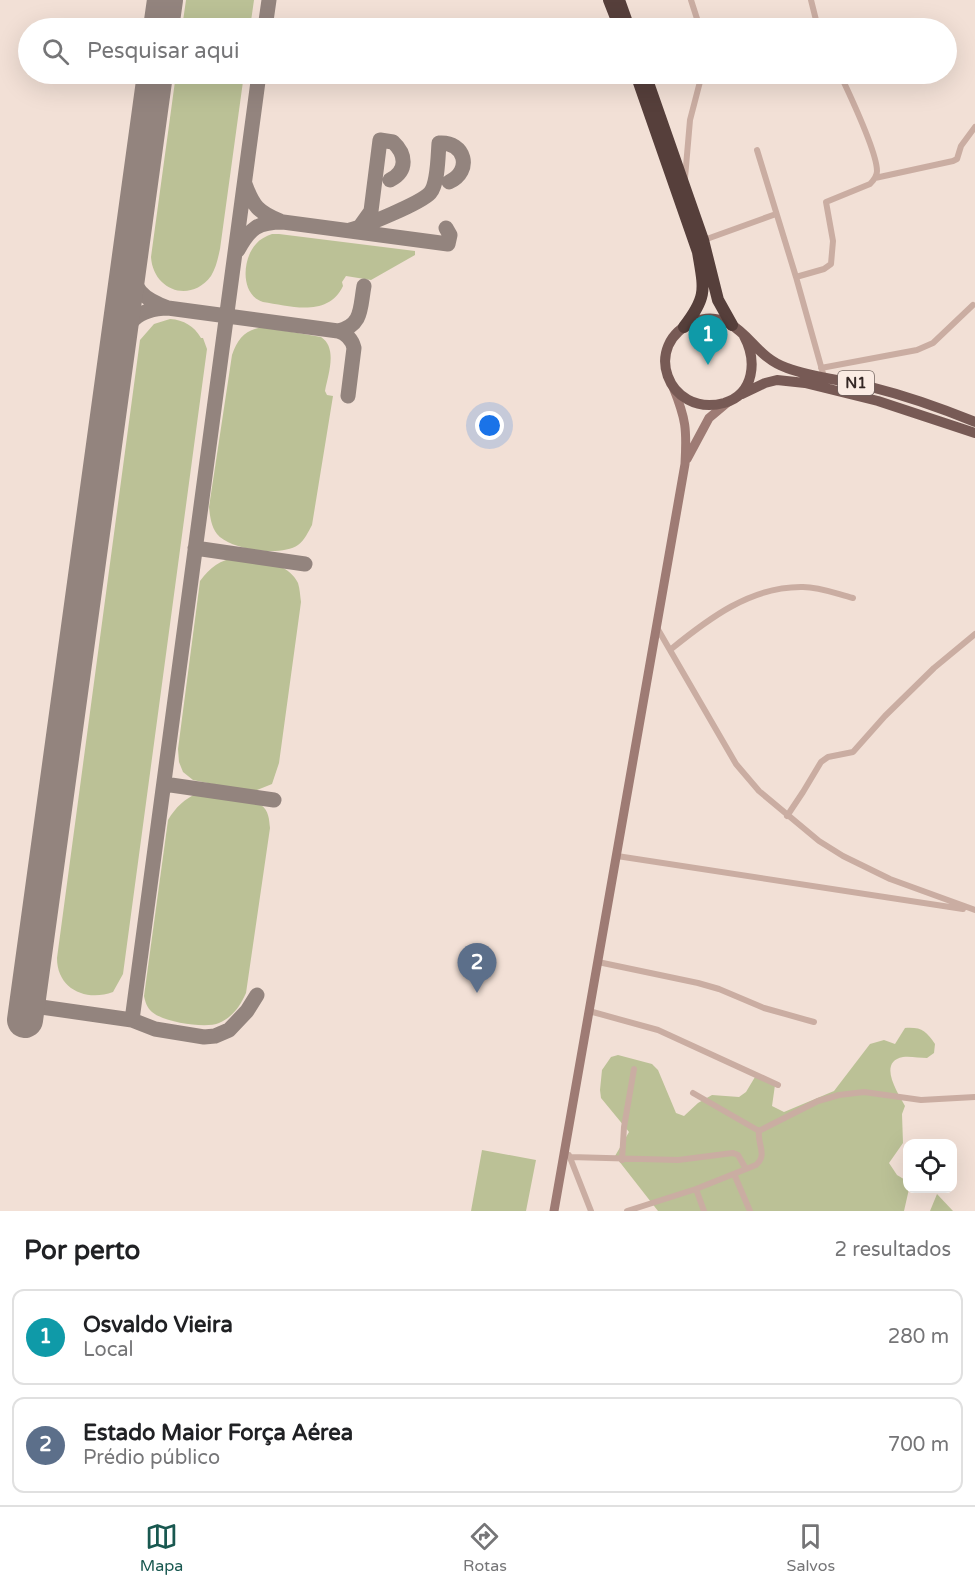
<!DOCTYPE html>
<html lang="pt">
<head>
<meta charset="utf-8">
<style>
  :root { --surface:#fff; --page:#f2f2f2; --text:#202124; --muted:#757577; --line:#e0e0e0; --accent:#195850 }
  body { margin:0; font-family:"Varela Round",sans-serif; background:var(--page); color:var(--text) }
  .controls { position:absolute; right:18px; bottom:18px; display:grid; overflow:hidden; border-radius:12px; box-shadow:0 6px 24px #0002 }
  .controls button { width:54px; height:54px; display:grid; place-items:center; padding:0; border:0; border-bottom:2px solid var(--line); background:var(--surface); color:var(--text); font:30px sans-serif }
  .you { position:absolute; left:490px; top:426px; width:21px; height:21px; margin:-15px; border:4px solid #fff; border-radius:50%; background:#1a73e8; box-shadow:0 0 0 9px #1a73e833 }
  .badge { display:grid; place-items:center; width:39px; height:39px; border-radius:50%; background:var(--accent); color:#fff; font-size:20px; font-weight:700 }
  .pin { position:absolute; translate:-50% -50px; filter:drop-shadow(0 2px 3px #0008) }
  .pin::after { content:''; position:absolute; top:32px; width:21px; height:18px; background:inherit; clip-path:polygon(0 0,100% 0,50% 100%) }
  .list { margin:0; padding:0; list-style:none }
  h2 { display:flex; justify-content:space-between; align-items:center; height:78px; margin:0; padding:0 24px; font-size:26px }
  h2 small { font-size:20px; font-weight:400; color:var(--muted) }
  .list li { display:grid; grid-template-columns:39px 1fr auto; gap:18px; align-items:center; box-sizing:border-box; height:96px; margin:0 12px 12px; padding:0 12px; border:2px solid var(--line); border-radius:12px }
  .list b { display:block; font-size:22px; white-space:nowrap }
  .list p { margin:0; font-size:20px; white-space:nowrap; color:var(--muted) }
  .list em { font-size:20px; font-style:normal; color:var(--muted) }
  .icon { flex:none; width:33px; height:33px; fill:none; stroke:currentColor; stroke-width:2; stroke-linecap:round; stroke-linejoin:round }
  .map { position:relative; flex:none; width:975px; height:1211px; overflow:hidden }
  .search { position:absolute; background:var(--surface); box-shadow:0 6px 24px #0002; left:18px; right:18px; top:18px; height:66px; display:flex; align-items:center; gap:15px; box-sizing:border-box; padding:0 21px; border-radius:33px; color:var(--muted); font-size:22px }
  .sheet { height:294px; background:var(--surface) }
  nav { display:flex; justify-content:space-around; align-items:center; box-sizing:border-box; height:84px; border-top:2px solid var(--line); background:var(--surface); font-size:16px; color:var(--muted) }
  nav a { display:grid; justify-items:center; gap:3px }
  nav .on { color:var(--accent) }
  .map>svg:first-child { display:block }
  .green { fill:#bbc196 }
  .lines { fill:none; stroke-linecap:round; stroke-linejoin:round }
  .taxiway { stroke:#93847e; stroke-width:15 }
  .runway { stroke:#93847e; stroke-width:36 }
  .street { stroke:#caada2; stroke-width:6 }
  .secondary { stroke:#9e7b74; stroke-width:9 }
  .primary { stroke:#775a55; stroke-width:10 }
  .highway { stroke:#563f3b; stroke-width:12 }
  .labels { text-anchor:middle; stroke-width:4.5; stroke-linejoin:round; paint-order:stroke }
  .shield { fill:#faebe3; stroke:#6f625e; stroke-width:1.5 }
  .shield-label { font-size:15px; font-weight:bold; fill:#342725 }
</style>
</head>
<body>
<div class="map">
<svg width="975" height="1211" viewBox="0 0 975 1211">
  <rect width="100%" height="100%" fill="#f2e0d6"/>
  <path class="green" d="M186,0h68l-4,28h-68z
    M176,74h68l-24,175c-2,9 -4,19 -9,27 -21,28 -58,14 -60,-19z
    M272,234h7l136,17v4l-44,25 -25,-4 -4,6 1,4c-15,32 -53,20 -80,16 -23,-7 -21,-43 -7,-58 4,-5 10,-8 16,-10z
    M170,319c14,1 24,7 31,19h2l4,11 -84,625 -10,18c-27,10 -56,-3 -56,-34l83,-618 14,-16z
    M263,327l58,10c17,11 7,38 4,54l2,4 6,1 -21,129c-4,7 -7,15 -14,20 -17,12 -68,5 -81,-11 -6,-8 -7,-18 -8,-27l23,-152c6,-17 13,-25 31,-28z
    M237,558c21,3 50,3 61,25 2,6 2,13 3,19l-22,161 -7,21 -20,8 -59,-12 -10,-8 -4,-10 -1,-13 22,-168c10,-13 20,-22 37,-23z
    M198,793c16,2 51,3 63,12 8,6 8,14 9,23l-24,165c-6,13 -13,24 -27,30 -13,6 -56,-1 -67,-11 -5,-4 -7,-11 -8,-16l24,-176c8,-13 16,-21 30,-27z
    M905,1028c17,-1 21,3 30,16l-1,9 -7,5c-7,0 -17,-2 -24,-1 -26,5 -5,36 2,49l-3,8 1,29 -14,20 8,12 10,6 1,7 1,1 -5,22h-246l-43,-55 14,-24 -28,-34 -1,-8 2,-20 9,-13 7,-2 34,9 6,6 18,43 8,3 14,-13 14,-8 27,2 7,-5 9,-15 20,8 -3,21 12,6 50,-21 36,-47 14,-4 11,4z
    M482,1150l54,10 -10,51h-55z
    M937,1194l16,17h-23z"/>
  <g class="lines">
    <path class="taxiway" d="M265,28l4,-28
      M245,184c8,22 13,28 35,37
      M361,225l10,-14 9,-71 13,2c13,12 15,29 -3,38
      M350,230c15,-4 71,-27 80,-37 8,-9 8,-38 9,-50 26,-2 34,28 10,39
      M238,250c12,-22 20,-28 45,-28l165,22 2,-9 -4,-7
      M130,262c4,28 11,36 38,46l170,23c9,3 14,8 16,17l-6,48
      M338,331c25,-5 22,-24 26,-45
      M118,353c9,-30 16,-44 50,-45
      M195,548l110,16
      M164,784l110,16
      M27,1005l105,15 23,9 49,8 11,-1 14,-6 18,-19 10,-16
      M132,1020l127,-946"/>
    <path class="runway" d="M161,28l4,-28
      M25,1020l130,-946"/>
    <path class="street" d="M691,0l9,28
      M811,0l7,28
      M757,150l39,127 28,100
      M685,178l5,-58 12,-46
      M875,178l78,-17 4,-2 4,-13 14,-19
      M704,240l72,-26
      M796,277l28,-8 7,-5 2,-23 -7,-39 44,-18c4,-4 7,-8 7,-13 0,-18 -28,-78 -37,-97
      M821,368l96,-18 16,-7 40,-38
      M656,626l80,138 23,27 60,50 24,15 47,23 85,31
      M670,650c38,-31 81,-64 133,-63 17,0 34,7 50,11
      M787,816l16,-24 18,-30 7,-5 25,-5 32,-36 49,-48 41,-34
      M617,856l346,53
      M598,962l100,21 21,6 45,19 50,14
      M589,1011l69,19 120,55
      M693,1093l66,38
      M569,1155l22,56
      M570,1157l108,3 55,-7 5,2 8,14
      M622,1160l2,-33 10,-58
      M734,1174l16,37
      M696,1189l8,22
      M627,1211l69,-22 60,-24c12,-10 1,-21 3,-34l59,-30 21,-6 25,-3 57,8 54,-3"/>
    <path class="secondary" d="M687,459l22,-41 19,-16
      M554,1211l131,-747c2,-35 1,-45 -12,-77"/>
    <path class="primary" d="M744,336c13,24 11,58 -20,67 -57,15 -83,-60 -30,-81 12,-5 25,-4 36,2 21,12 30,35 57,44 27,10 57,12 84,19 36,9 70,21 104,35
      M742,394l23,-11 12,-3 28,3 73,18 97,32"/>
    <path class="highway" d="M609,0l11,28
      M619,0l10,28
      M636,74l62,178c6,37 10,44 -14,75
      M645,74l58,166 15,60 14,25"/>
  </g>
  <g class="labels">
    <rect class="shield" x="838" y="371" width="36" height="24" rx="4.5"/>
    <g class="shield-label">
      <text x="856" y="388">N1</text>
    </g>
  </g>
</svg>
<div class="controls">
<button><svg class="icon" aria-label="locate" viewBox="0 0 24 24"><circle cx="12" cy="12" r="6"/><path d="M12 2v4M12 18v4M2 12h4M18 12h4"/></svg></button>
</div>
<div class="you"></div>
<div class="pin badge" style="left:708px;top:365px;background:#0f9aa8">1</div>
<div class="pin badge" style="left:477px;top:993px;background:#5c6f8a">2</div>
<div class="search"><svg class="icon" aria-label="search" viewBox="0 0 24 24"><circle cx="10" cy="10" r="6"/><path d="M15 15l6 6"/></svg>Pesquisar aqui</div>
</div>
<section class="sheet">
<h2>Por perto<small>2 resultados</small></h2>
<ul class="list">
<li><span class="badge" style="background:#0f9aa8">1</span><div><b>Osvaldo Vieira</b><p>Local</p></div><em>280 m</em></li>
<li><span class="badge" style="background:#5c6f8a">2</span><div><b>Estado Maior Força Aérea</b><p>Prédio público</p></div><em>700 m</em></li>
</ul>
</section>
<nav>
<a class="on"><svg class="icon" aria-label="map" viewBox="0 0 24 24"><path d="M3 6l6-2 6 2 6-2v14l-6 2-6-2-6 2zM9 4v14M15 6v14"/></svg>Mapa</a>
<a><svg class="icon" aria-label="directions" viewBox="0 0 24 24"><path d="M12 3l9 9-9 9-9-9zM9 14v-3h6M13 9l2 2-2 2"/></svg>Rotas</a>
<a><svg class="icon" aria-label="saved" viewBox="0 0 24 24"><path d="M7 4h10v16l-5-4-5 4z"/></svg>Salvos</a>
</nav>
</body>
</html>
